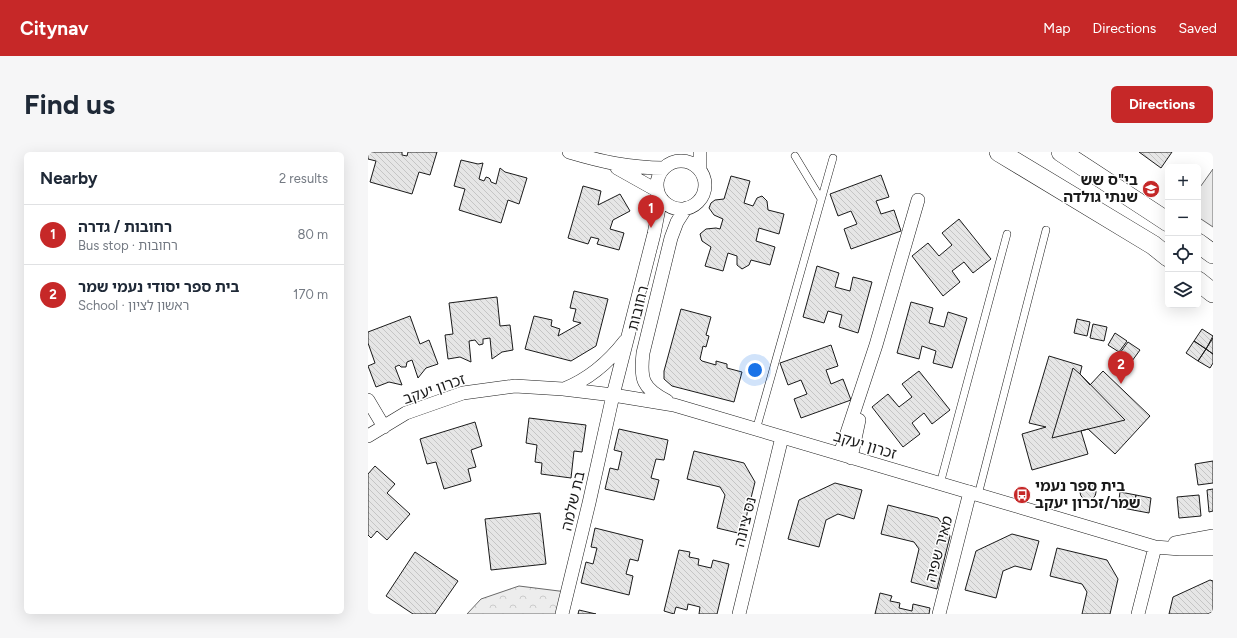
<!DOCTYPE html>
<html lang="en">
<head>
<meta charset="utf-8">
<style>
  :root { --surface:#fff; --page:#f6f6f7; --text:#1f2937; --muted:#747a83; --line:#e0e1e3; --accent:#c62828 }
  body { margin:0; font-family:Figtree,"Noto Sans Hebrew",sans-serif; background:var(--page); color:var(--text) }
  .controls { position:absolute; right:12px; top:12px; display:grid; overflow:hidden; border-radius:6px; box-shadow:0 4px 16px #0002 }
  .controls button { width:36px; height:36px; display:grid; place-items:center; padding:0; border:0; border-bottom:1px solid var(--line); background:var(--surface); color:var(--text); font:20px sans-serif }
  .you { position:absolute; left:387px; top:218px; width:14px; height:14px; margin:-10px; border:3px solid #fff; border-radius:50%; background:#1a73e8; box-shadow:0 0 0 6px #1a73e833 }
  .badge { display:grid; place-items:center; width:26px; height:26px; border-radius:50%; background:var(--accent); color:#fff; font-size:13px; font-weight:700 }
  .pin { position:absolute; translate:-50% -33px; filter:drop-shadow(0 1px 2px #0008) }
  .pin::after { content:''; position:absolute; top:21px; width:14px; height:12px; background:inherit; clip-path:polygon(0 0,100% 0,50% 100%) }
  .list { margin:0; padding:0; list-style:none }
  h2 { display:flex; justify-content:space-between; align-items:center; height:52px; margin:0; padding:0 16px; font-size:17px }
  h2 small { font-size:13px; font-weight:400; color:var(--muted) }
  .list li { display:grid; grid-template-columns:26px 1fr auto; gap:12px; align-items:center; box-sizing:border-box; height:60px; padding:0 16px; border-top:1px solid var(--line) }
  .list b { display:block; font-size:15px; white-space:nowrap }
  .list p { margin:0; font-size:13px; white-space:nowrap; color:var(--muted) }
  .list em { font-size:13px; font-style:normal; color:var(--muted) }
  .icon { flex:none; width:22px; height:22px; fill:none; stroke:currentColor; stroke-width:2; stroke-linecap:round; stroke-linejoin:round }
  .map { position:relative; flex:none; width:845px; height:462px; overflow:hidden; border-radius:6px }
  header { display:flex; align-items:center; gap:24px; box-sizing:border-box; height:56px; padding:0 20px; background:var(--accent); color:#fff }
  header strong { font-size:19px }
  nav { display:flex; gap:22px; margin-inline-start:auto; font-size:14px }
  .intro { display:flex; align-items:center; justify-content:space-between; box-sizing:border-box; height:96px; padding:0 24px }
  h1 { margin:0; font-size:28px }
  .button { padding:10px 18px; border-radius:6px; background:var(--accent); color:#fff; font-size:14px; font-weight:700 }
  main { display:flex; gap:24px; padding:0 24px }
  aside { flex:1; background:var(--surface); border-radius:6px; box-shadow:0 4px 16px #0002 }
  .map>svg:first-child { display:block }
  .forest { fill:url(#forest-crowns); stroke:#6a6a6a }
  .garden { fill:#ededed; stroke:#6a6a6a }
  .building { fill:url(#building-back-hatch); stroke:#1a1a1a }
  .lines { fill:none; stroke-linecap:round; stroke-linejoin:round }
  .lane-casing { stroke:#1a1a1a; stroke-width:8 }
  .street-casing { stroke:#1a1a1a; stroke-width:14 }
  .secondary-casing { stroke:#1a1a1a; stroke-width:20 }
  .lane { stroke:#fff; stroke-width:7 }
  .street { stroke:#fff; stroke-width:13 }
  .secondary { stroke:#fff; stroke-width:19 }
  .labels { text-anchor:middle; stroke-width:3; stroke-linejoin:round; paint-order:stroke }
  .poi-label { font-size:15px; font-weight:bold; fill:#1a1a1a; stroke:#fff; text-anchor:end }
  .street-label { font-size:15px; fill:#1a1a1a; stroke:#fff }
</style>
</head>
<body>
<header>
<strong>Citynav</strong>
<nav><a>Map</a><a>Directions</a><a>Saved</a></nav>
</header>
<div class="intro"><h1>Find us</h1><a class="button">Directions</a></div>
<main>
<aside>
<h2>Nearby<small>2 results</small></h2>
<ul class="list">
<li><span class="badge">1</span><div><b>רחובות / גדרה</b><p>Bus stop · רחובות</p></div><em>80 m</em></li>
<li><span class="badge">2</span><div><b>בית ספר יסודי נעמי שמר</b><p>School · ראשון לציון</p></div><em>170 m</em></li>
</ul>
</aside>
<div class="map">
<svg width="845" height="462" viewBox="0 0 845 462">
  <defs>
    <pattern id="forest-crowns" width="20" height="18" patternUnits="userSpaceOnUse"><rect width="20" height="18" fill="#ededed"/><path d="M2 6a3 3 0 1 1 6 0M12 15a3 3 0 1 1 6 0" fill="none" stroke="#cbcbcb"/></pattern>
    <pattern id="building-back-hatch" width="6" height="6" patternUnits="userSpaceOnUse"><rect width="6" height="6" fill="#e6e6e6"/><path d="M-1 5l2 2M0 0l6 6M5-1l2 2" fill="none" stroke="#c5c5c5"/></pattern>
  </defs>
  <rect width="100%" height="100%" fill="#fff"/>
  <path class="forest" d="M151,434l48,6 -5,22h-95l14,-15z"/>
  <path class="garden" d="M845,17v58l-15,-10v-27z"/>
  <path class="building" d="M0,0h34v3l5,1 1,-4h29l-7,23 -11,-3 -7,22 -42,-12 6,-21 -8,-2z
    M771,0h33l-11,16z
    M93,8l17,4 5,-1 -4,16 5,2 2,-4 3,1 1,1 1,3 5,2 4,-16 5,4 22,6 -8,26 -11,-4 -7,23 -42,-13 6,-21 -11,-3z
    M513,23l8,22 -13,4 5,13 13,-4 7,21 -50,18 -7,-20 13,-5 -6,-13 -13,5 -8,-22z
    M363,24l19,5 -6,22 9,3 4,-8 5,-2 5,5 1,9 16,4 -5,20 -20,-6 -3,13 19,6 -5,18 -19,-5 -2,5 -7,4 -5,-4v-9l-9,-3 -5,18 -18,-5 6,-19 -9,-6 -2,-7 6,-5 10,-1 4,1 3,-10 -9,-4 -5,-7 2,-5 4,-3 9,-1z
    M215,34l18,5 -3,14 22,-11 10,17 -17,9 -3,9 14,4 -5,17 -22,-6 2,-5 -8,-2 -3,7 -20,-6z
    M591,67l32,40 -18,14 -9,-11 -12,9 8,11 -17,14 -31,-40 16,-13 11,13 13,-11 -10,-12z
    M449,114l22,7 -4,14 15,4 3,-14 19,5 -14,51 -19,-6 3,-12 -14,-4 -4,12 -21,-6z
    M206,139l34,8 -12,47 -25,15 -46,-12 9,-33 18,4 -1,6 9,3 -2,7 23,-13 -8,-2 3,-12 -6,-1z
    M129,145l3,29 10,-1 3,25 -11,2 -10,7 -2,-21 -7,1v5l-4,1 -4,-5 -6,1 2,21 -11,-5 -12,2 -3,-24 8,-1 -4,-31z
    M543,150l22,6 -4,15 15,4 4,-15 19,6 -15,50 -19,-5 3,-12 -14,-5 -3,13 -22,-6z
    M313,157l30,8 -5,18 3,1 -3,11 -3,-1 -3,13 2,2 14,4v-4l11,3v4l15,4 -8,30 -62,-16 -8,-7v-8z
    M42,164l10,28 9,-4 9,24 -12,4 -8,10 -6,-18 -5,2 -1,5h-5l-2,-2 -4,2 7,18 -13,-3 -13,5 -8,-21 7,-3 -7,-20v-11z
    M709,167l13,3 -3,14 -13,-3z
    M725,172l14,3 -3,14 -14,-3z
    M834,177l11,7 -7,13 -12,-8z
    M747,181l12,8 -8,11 -11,-7z
    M845,186v16l-7,-5z
    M826,189l12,8 -8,12 -12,-8z
    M760,190l12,8 -8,11 -12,-8z
    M463,193l7,21 -12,4 5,14 12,-5 8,21 -50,18 -7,-19 13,-5 -6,-14 -13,5 -8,-22z
    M838,197l7,5v9l-3,5 -12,-7z
    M681,204l33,10 -2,8 10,11 13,-14 47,45 -35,38 -27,-25 -7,2 7,23 -56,16 -10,-36 24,-7 -17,-4z
    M705,216l7,6 45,46 -73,18z
    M551,219l31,39 -18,14 -8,-11 -12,10 8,11 -17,13 -31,-40 16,-13 11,13 13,-10 -10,-13z
    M161,266l57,7 -4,27 -8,-1 -3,27 -30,-4 1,-11 -7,-1 2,-17 -11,-2z
    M107,270l7,24 -11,4 5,17 -8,2 3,12 -27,8 -8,-27 -9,2 -7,-25z
    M251,277l49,11 -4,20 -8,-1 -5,19 8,2 -5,20 -49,-11 5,-21 8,2 4,-18 -8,-2z
    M326,299l50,12 11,19 -13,52 -25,-6 8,-33 -5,-8 -33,-8z
    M845,309v22l-15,2 -3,-21z
    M7,314l20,18 -8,9 23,21 -23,26 -10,-9 -6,7 -3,-3v-61z
    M467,331l27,7 -8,29 -16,-5 -12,6 -7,27 -31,-8 11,-39z
    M712 340a8 8 0 1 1 16 0a8 8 0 1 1-16 0Z
    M845,337v22l-4,1 -2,-22z
    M752,340l16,3 -3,15 -15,-3z
    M768,343l15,3 -2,15 -16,-3z
    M831,343l2,21 -22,2 -2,-21z
    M520,353l50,13 12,18 -13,53 -26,-7 8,-33 -5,-7 -33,-8z
    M172,361l6,51 -55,6 -6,-51z
    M227,376l48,12 -5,21 -8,-2 -4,15 7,2 -4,19 -48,-12 5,-21 7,2 4,-16 -6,-1z
    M644,382l27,7 -8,29 -16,-4 -12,5 -7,27 -31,-8 11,-39z
    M689,396l50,12 11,19 -8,35h-28l5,-22 -5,-8 -32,-8z
    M311,398l11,2 -1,5 10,2 -1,6 13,3 2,-8 16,4 -12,50h-18l1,-7 -12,-3 -1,6 -11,-3 -2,7 -10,-3z
    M47,400l43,29 -23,33h-22l-27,-18z
    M842,428l3,1v31l-6,2h-38l4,-17z
    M512,441l12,3 -2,5 10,2 -1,5 13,3 1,-7 17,4 -1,6h-54z
    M211,458l17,4h-18z"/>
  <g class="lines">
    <defs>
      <path id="lane" d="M427,4l26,43
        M388,278l77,-272
        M572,332l67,-250
        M610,343l68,-265"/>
      <path id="street" d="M201,0c34,10 60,16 95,16
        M289 33a24 24 0 1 1 48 0a24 24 0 1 1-48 0Z
        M249,16l41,23
        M332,18v-18
        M196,237c25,-10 44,-26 61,-48
        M0,248l16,27
        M299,249c-25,-13 -27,-22 -24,-48l28,-115 6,-16 9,-14
        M0,284l38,-23 57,-20 52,-7 48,3 50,6 61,10 481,142 25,2h33
        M472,302l36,-109 42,-145
        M483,306l8,-38
        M807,391l38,-7
        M194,462l27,-111 24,-108 41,-161 7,-36
        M371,462l43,-177
        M571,462l31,-122
        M770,462l17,-67"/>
      <path id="secondary" d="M631,0l154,93 15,12
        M693,0l107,70
        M830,91l15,11
        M830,129l15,12"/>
    </defs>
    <use href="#lane" class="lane-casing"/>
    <use href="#street" class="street-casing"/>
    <use href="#secondary" class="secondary-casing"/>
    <use href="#lane" class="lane"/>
    <use href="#street" class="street"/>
    <use href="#secondary" class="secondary"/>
  </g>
  <defs>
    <symbol id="school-disc" viewBox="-11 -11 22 22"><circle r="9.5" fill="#c62828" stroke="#fff"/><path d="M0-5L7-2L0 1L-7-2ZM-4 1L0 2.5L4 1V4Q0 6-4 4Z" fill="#fff"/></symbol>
    <symbol id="bus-disc" viewBox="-11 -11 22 22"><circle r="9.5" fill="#c62828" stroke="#fff"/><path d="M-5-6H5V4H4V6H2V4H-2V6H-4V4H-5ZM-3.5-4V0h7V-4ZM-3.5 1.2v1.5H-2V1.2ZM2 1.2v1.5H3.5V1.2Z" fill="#fff"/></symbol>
  </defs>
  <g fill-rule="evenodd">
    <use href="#school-disc" x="773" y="27" width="20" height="20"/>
    <use href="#bus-disc" x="644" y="333" width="20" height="20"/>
  </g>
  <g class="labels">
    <g class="poi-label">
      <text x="770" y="33">בי"ס שש<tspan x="770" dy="17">שנתי גולדה</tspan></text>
      <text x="667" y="339" text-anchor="start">בית ספר נעמי<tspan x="667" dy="17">שמר/זכרון יעקב</tspan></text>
    </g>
    <g class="street-label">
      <text transform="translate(270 156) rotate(-76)" y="5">רחובות</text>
      <text transform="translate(66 237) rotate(-19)" y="5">זכרון יעקב</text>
      <text transform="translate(497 293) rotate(17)" y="5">זכרון יעקב</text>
      <text transform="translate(205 349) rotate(-77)" y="5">בת שלמה</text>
      <text transform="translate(377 370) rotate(-76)" y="5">נס ציונה</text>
      <text transform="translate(571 397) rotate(-75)" y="5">מאיר שפיה</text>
    </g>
  </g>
</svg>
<div class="controls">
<button>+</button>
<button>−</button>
<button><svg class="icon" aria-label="locate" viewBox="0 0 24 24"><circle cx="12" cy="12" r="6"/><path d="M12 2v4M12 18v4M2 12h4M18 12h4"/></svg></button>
<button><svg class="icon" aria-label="layers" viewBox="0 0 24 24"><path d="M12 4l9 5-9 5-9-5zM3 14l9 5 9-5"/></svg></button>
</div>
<div class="you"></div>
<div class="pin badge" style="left:283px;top:76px">1</div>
<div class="pin badge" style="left:753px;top:232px">2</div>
</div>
</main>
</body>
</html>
